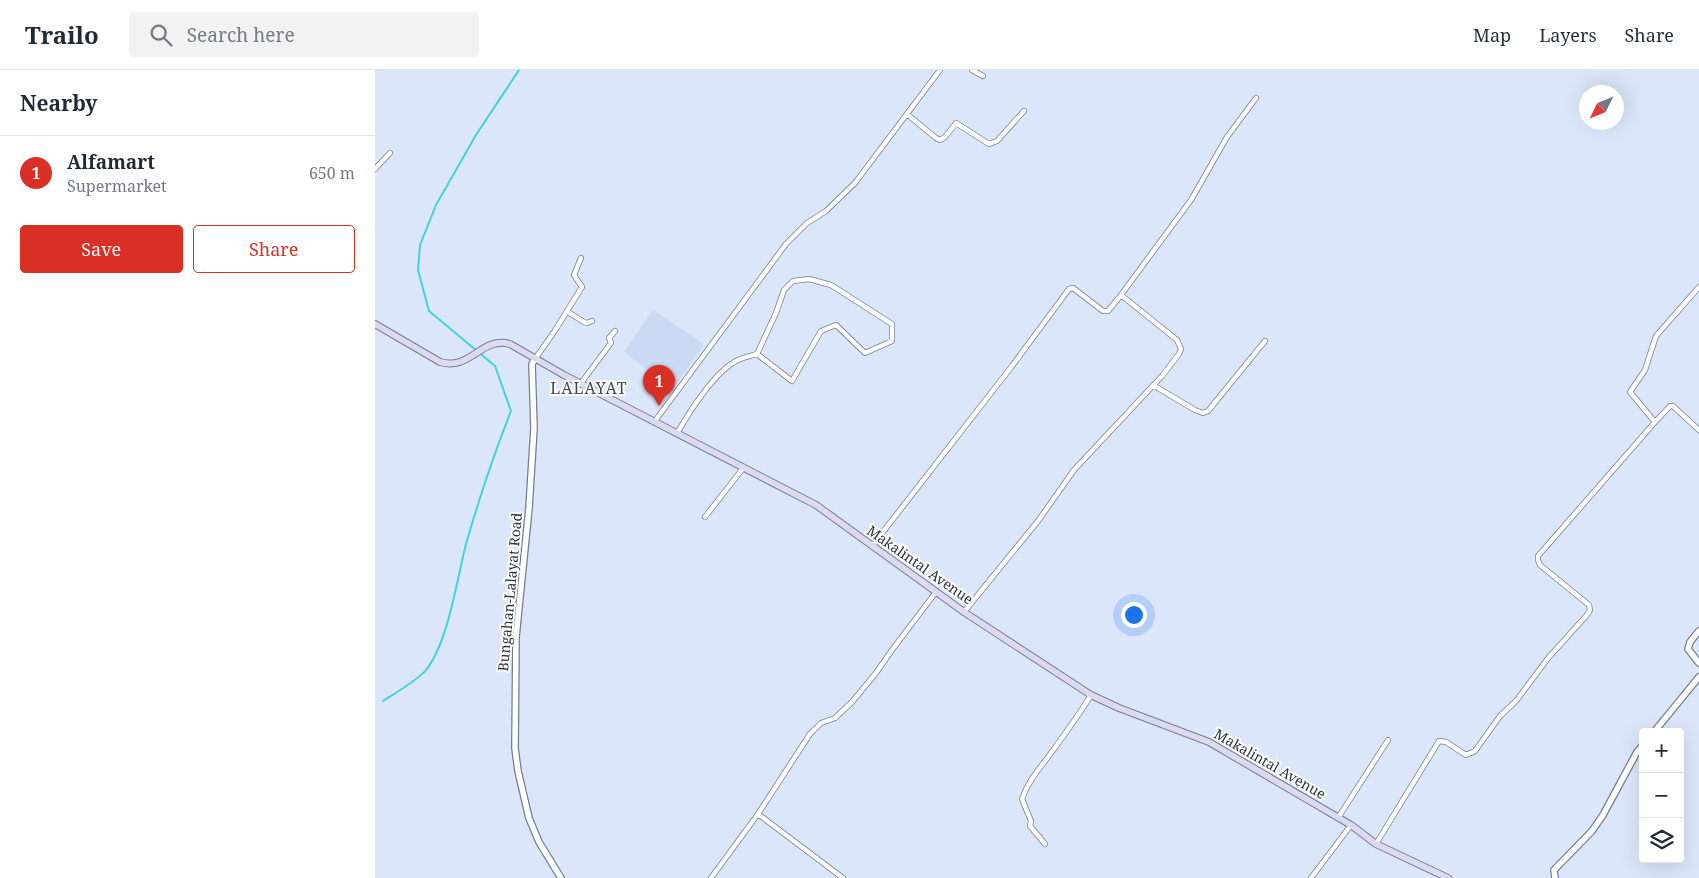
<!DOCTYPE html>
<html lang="en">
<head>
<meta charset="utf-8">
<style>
  :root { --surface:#fff; --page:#f2f2f3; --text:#1f2937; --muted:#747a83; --line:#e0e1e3; --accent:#d93025 }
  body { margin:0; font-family:"Noto Serif",serif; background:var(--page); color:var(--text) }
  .controls { position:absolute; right:15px; bottom:15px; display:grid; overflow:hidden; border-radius:5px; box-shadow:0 5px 20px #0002 }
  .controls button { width:45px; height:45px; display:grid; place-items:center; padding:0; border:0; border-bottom:1px solid var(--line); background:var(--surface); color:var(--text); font:25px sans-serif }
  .compass { position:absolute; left:1204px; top:15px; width:45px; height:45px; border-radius:50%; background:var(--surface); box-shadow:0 5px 20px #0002; rotate:227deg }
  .you { position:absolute; left:758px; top:544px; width:18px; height:18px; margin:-12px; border:4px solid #fff; border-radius:50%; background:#1a73e8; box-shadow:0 0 0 8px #1a73e833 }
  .badge { display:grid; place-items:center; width:32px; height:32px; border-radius:50%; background:var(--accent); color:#fff; font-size:16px; font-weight:700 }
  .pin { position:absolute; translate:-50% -41px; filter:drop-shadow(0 1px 2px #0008) }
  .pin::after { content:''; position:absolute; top:26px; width:18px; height:15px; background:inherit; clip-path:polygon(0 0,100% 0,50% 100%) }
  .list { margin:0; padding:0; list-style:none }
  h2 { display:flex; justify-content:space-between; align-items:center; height:65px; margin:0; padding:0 20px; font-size:21px }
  h2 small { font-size:16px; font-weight:400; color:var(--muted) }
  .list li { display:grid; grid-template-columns:32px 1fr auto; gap:15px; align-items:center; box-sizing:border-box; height:75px; padding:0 20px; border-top:1px solid var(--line) }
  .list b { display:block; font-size:19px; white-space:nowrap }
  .list p { margin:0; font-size:16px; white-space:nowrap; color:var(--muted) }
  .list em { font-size:16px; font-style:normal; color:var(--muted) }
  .actions { display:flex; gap:10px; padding:15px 20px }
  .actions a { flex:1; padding:11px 0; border:1px solid var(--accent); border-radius:5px; text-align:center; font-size:18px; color:var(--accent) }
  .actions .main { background:var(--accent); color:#fff }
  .icon { flex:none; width:28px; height:28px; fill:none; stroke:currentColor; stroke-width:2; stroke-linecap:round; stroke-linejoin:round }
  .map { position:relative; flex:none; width:1324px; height:808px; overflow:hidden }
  header { display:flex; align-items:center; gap:30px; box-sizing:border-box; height:70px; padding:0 25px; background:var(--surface); border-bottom:1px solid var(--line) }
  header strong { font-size:24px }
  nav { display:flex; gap:28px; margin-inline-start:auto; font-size:18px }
  .search { width:350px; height:45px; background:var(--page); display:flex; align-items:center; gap:12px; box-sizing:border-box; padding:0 18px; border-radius:5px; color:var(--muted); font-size:19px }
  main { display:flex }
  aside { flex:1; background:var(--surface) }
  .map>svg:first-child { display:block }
  .built { fill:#cadaf3 }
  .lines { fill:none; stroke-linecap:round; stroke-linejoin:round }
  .stream { stroke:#43d2dd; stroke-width:2 }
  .minor-casing { stroke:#747e8f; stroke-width:6 }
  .tertiary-casing { stroke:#747e8f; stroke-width:8 }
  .secondary-casing { stroke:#747e8f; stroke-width:8 }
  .minor { stroke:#fff; stroke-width:4.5 }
  .tertiary { stroke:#fff; stroke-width:5.5 }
  .secondary { stroke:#dddaef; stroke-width:6 }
  .labels { text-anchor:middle; stroke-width:4; stroke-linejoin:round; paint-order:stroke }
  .street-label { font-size:14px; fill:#2d3139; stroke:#fff }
  .quarter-label { font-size:16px; letter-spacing:1px; fill:#3e4757; stroke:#fff }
</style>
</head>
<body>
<header>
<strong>Trailo</strong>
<div class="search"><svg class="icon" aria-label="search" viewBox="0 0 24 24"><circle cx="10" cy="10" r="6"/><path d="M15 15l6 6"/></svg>Search here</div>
<nav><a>Map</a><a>Layers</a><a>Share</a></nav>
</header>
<main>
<aside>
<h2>Nearby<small></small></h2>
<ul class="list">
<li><span class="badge">1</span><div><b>Alfamart</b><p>Supermarket</p></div><em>650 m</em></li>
</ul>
<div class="actions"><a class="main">Save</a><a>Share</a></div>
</aside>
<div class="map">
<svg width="1324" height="808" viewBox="0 0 1324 808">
  <rect width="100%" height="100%" fill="#dbe6fa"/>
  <path class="built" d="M278,240l51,34 -31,45 -49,-37z"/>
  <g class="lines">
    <path class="stream" d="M8,631c11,-7 36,-22 43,-31 22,-27 31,-91 40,-126 13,-45 28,-90 45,-133l-16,-45 -66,-55 -11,-41 2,-25 16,-40 40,-70 43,-65"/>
    <defs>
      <path id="minor" d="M597,0l11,6
        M533,45l28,23 4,2 5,-3 11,-14 33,21 8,-3 27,-30
        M0,99l15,-16
        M193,242l16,10 3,1 5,-2
        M160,289l19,-27 28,-45 -8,-12 7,-17
        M206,313l30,-40 -2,-5 6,-7
        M778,315l42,25 8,3 5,-2 57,-70
        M280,351l131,-177 21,-21 19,-12 29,-28 85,-113
        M1280,352l15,-16h3l26,24
        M303,362c11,-20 38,-62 60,-72 6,-3 13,-4 19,-6l19,-41 8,-23 9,-9 16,-2 22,6 61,39v17l-27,12 -29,-28 -15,6 -29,50 -35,-27
        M330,447l39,-50
        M497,476l140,-180 57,-77 4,-1 30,23h5l13,-16 70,-95 36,-63 29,-39
        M589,542l74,-91 36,-51 88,-94 17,-22 2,-5 -4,-9 -56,-45
        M383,744l85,64
        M963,748l50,-78
        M670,774l-15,-18 1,-5 -9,-22c6,-18 18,-31 29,-46 14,-19 28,-38 40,-58
        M1001,774l63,-103 7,1 20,13 9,-4 25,-35 16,-15 33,-44 38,-42 3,-5 -1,-5 -49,-40 -2,-5v-4l117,-134 -25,-30 15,-22 11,-34 43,-49
        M336,808l47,-64 52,-80 11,-11 14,-5 17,-16 24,-29 16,-23 44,-58
        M936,808l40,-53"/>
      <path id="tertiary" d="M160,289l-3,5 2,64 -5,80 -13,129 -1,111 3,23 11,47 10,24 22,36
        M1324,561l-9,11 -2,7 11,14
        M1279,662l45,-55
        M1180,808l-1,-8 38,-39 11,-16 34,-63 6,-7"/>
      <path id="secondary" d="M0,254l65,38c31,9 41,-26 70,-18l54,31 252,130 148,107 127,83 28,13 90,34 142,83 25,19 72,34"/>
    </defs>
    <use href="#minor" class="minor-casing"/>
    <use href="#tertiary" class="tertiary-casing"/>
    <use href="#secondary" class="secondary-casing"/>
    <use href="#minor" class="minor"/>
    <use href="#tertiary" class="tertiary"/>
    <use href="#secondary" class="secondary"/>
  </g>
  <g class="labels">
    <g class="street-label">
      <text transform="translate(545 495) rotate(35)" y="5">Makalintal Avenue</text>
      <text transform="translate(135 522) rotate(-85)" y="5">Bungahan-Lalayat Road</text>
      <text transform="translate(895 694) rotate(30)" y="5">Makalintal Avenue</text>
    </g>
    <g class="quarter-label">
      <text x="214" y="324">LALAYAT</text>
    </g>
  </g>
</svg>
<div class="controls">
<button>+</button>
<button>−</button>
<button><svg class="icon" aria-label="layers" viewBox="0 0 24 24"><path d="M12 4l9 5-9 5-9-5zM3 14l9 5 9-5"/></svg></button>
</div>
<svg class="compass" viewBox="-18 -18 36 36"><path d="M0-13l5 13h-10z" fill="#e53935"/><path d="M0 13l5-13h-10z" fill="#747a83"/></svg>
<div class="you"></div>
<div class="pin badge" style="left:284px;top:336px">1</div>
</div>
</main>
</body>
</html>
